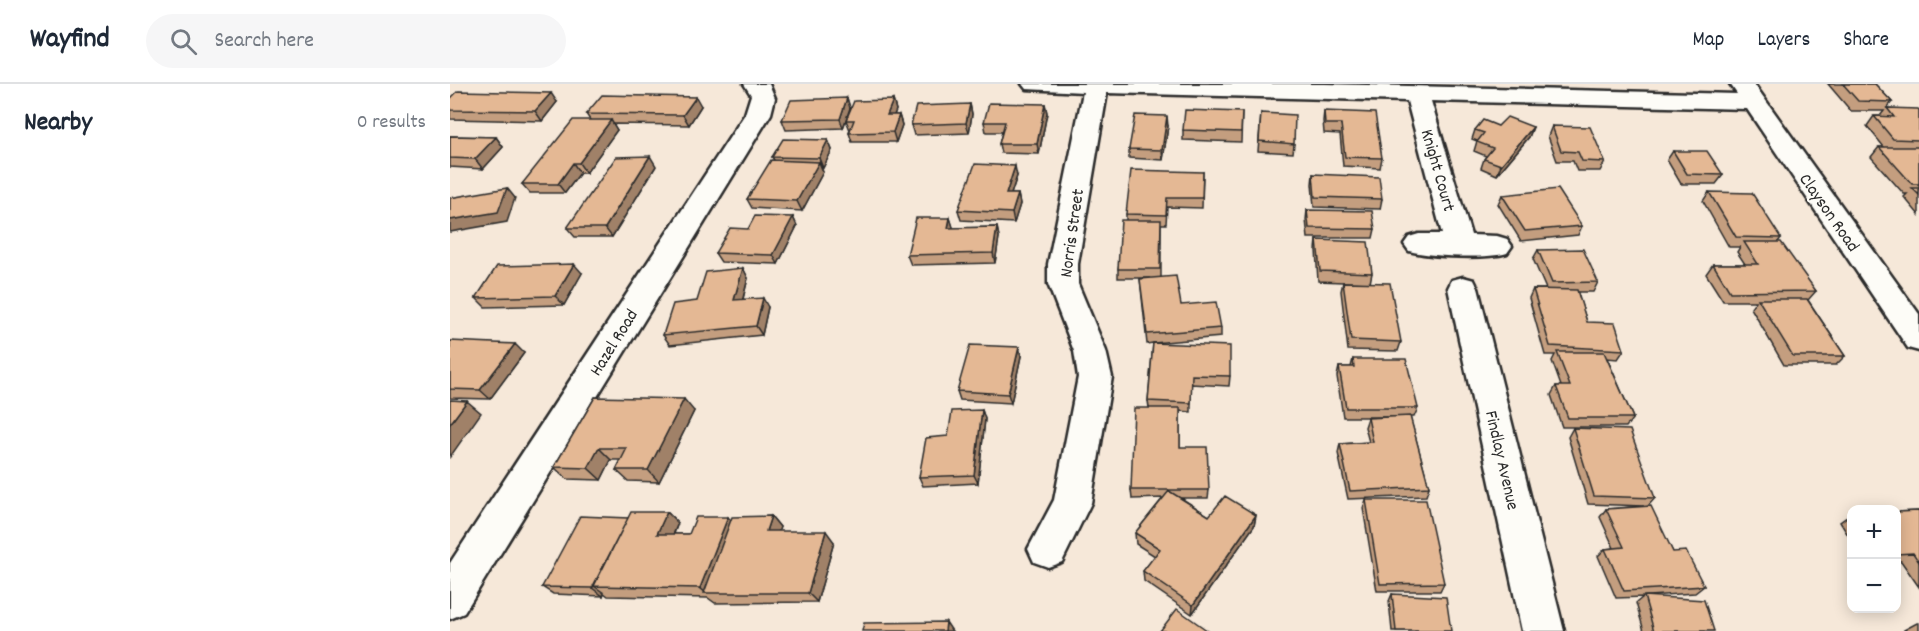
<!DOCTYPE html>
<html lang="en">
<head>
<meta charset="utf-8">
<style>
  :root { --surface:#fff; --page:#f6f6f7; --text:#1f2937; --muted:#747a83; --line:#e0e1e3 }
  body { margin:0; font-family:Dekko,sans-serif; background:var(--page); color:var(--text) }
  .controls { position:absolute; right:18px; bottom:18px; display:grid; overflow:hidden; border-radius:12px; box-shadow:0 3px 15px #0003 }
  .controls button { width:54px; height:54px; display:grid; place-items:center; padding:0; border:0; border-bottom:2px solid var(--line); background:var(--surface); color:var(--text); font:30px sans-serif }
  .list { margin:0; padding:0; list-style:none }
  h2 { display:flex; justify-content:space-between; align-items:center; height:78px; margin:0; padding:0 24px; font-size:26px }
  h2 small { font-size:20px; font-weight:400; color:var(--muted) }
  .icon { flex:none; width:33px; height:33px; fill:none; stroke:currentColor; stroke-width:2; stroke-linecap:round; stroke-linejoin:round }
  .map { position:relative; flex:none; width:1469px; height:547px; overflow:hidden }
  header { display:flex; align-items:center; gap:36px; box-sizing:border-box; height:84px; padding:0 30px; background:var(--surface); border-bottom:2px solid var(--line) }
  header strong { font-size:28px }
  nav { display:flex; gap:33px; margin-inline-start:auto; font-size:21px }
  .search { width:420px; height:54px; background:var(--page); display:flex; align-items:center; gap:15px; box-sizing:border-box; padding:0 21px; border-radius:33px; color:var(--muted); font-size:22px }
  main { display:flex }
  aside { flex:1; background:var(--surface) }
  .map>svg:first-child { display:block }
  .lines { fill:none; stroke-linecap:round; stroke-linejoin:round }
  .minor-casing { stroke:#2b2b2b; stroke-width:5 }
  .minor { fill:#fdfcf7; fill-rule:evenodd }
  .wall { fill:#c49e7f; stroke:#2b2b2b; stroke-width:1.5 }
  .shaded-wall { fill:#a08168; stroke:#2b2b2b; stroke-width:1.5 }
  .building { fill:#e4b894; stroke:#2b2b2b; stroke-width:1.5 }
  .labels { text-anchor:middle; stroke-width:4.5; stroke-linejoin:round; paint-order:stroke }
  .street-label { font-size:18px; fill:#2b2b2b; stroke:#fdfcf7 }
</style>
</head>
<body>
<header>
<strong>Wayfind</strong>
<div class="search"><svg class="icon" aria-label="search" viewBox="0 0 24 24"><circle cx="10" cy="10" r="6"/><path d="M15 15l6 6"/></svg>Search here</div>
<nav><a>Map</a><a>Layers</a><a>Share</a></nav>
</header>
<main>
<aside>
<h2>Nearby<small>0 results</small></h2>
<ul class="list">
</ul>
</aside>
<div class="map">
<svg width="1469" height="547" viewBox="0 0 1469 547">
  <rect width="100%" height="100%" fill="#f6e8d9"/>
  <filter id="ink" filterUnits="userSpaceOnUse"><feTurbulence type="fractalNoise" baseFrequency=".0167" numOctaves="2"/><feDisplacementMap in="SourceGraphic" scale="12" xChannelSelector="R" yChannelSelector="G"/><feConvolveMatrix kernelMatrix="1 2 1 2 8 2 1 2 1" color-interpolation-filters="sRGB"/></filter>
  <g filter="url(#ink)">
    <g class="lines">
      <defs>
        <path id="minor" d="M294,0h25l6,14 -4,16 -307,499 -14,6v-56l295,-449 6,-19z
          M572,0h303l412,10 -7,-10h24l165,230v37l-11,-3 -161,-239 -316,-8 40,134 26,1 10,3 5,7 -5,7c-20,6 -77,4 -98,-2l-5,-7 5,-7 10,-3h23l-35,-133 -300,-8 -29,171v20l28,67 6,26 -21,126 -29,59 -14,5 -14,-5 -6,-13 26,-49 24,-123 -4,-26 -26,-67v-20l35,-172 -57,-3z
          M1013,193l11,3 4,8 86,343h-42l-74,-343 4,-8z"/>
      </defs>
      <use href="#minor" class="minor-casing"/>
      <use href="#minor" class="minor"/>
    </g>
    <path class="wall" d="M1378,0h47l17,18 -5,6 32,2v105l-15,-18 3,-3h-3l-33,-37 8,-10h5l-17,-21 7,-10h6l4,-5h-33z
      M397,14l3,10 -2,8 45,-16 3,10 -2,5h5l3,10 -6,17h-44l-3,-9 1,-3 -4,-10 -3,8 -57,2 -4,-10z
      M0,15l107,3 -15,19 -92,-2z
      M520,20l2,10 -3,19 -55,2 -3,-10z
      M595,20l2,9 -8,41 -38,-1 -2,-9 3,-12h-16l-2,-10z
      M251,22l-12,19 -76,-1 4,6 -31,43h-6l-15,20h-35l-8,-9 68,-64 -4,-6z
      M874,27l58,47 -2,10 -37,-2 -3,-32 -16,-1 -1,-12z
      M792,28l-1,30 -58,-2v-10z
      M811,29l33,31 -1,9 -35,-2z
      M718,42l-5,34 -34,-2v-9z
      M1048,42l35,1 -4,10 -32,38 -16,-7 3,-9 2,-3 -12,-5 3,-10 -5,-2 3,-9z
      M1102,42l53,36 -5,9h-23l-4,-10h-16l-9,-25z
      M0,52l46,1 7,10 -20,22 -33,-2z
      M378,56l4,10 -9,18h-2l2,4 -21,39 -50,-3 -5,-9 27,-39 -2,-3z
      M1223,67l50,24 -7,9h-35l-14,-24z
      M206,82l-44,71h-37l-8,-9z
      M753,88l-1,36 -35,-1 -1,17h-5v53l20,28 40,23v9l-68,6 77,33 -1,10 -38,-2v28l-11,-1v36l29,43 -1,8h-27l28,18 47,-1 -2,11 -62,88 -48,-33 -1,-10 12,-15 -19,-12 -1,-11 28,-35 -31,1 -1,-9 18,-82 -1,-7 5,-58 -6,1 -7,-65 11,-1h-33v-9l8,-49v-6z
      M863,90l69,25 -2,10 -66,-2 -2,-23z
      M567,92l-6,18h7l2,10 -6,19 -53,-3 -3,-10z
      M1259,108l72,46 -3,4 38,49 -8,9 37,56 -9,9h-52l-33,-57 5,-7h-33l-17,-27 7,-10h32l-8,-12 3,-5h-11l-26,-46z
      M1052,111l80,31 -4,9 -57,6 -23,-37z
      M857,126l68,19 -2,9h-65l-2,-18z
      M343,133l4,9 -19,38 -57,-2 -6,-9 33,-24z
      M500,134l3,10 44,-1 2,10 -4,26 -84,2 -4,-10z
      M867,156l55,33 -2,10 31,59 -3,9 -50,-1 -7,-59 2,-9 26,1 -51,-2 -2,-31z
      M1088,166l60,32 -5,10h-16l10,30 37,28 -6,9 -11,-1 26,60 -7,9h-64l-11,-32 5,-9h5l-9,-25 3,-6h-10l-16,-57 4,-9h13l-13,-30z
      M293,184l5,10 -5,21 25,8 -6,28 -92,10 -7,-10 34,-34z
      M132,189l-18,32 -79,2 -9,-9z
      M0,257l74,12 -34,46 -40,-1z
      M569,263l2,9 -10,47 -51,-3 -3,-9z
      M903,275l65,49 -4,9h-4l19,70 -3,9 -78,3 -10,-46 2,-9 29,-2 -4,-15 3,-9 26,-1h-51l-6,-41 2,-9h12z
      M145,313l99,14 -35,71 -31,-1 -12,-11 5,-10h-10l-10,20 -34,-1 -13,-12z
      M532,326l3,9 -7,64 -55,3 -4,-9z
      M1123,344l82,70 -7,8 25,46 31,34 -9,7 -48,3 67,35h-70l-8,-28 7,-6 -27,1 -18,-42 7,-7 9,-1 -14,-31 6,-8 38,-3 -56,-2 -20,-67z
      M916,416l78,83 -4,8h-63l-14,-83z
      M1469,427v76l-18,-26h-5v-49z
      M217,428l11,11 -4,11h15l42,-14 40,-4 9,11 -2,4 56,11 -17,60 -102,1 -7,-5 -100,-2 -4,-3 -1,3 -50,-2 -11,-7 86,-69z
      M1401,430v26l-11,-18z
      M942,510l59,37h-59l-3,-30z
      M1467,539h2v8h-14l-1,-1z"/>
    <path class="shaded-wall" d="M101,9l6,9 -15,19 -7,-10z
      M246,13l5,9 -12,19 -6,-10z
      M397,14l3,10 -7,20 -3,-9z
      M443,16l3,10 -6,15 -3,-10z
      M520,20l2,10 -3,19 -3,-10z
      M595,20l2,9 -8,41 -2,-10z
      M449,31l3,10 -6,17 -3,-10z
      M717,32l1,10 -5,34 -1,-10z
      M161,36l6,10 -31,43 -7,-10z
      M1083,43l-4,10 -32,38 4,-10z
      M46,53l7,10 -20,22 -8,-10z
      M378,56l4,10 -9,18 -4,-10z
      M200,72l6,10 -44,71 -7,-9z
      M369,78l4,10 -21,39 -5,-10z
      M123,79l7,10 -15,20 -7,-9z
      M565,82l2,10 -9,27 -2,-9z
      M57,104l8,10 -8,24 -57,10v-12z
      M568,110l2,10 -6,19 -2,-10z
      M343,133l4,9 -19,38 -5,-9z
      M500,134l3,9 -3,11 -2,-10z
      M547,143l2,10 -4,26 -2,-10z
      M124,180l8,9 -18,32 -9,-9z
      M293,184l5,10 -8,32 -6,-10z
      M313,214l5,9 -6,28 -6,-9z
      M65,260l9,9 -34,46 -10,-9z
      M569,263l2,9 -10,47 -3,-9z
      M234,315l10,12 -35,71 -11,-12z
      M17,317l14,12 -31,44v-33z
      M532,326l3,9 -7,64 -4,-8z
      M149,364l12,12 -10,20 -13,-12z
      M217,428l11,11 -9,21 -12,-10z
      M806,431l-2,11 -62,88 1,-9z
      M321,432l9,11 -5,15 -9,-11z
      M278,433l10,11 -32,65 -6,-5z
      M376,447l8,11 -17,60 -9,-9z
      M144,502l10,7 -1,3 -11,-8z
      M496,538l6,9h-7z"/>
    <path class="building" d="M1393,0h32l17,18 -34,-1z
      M8,7l93,2 -16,18 -85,-1v-11z
      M152,11l94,2 -13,18 -97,-1z
      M397,14l-7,21 -58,1 9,-20z
      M443,16l-6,15h12l-6,17 -44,1 5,-13h-8l8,-19z
      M539,19l56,1 -8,40h-38l6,-22h-21z
      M520,20l-4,19 -55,2 5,-19z
      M1437,24l31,1 1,1v30l-26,-1 -19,-23 20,1z
      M735,26l57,2 -1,20 -58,-2z
      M874,27l51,2 7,45 -37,-1 -4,-33h-16z
      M811,29l34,2 -1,29 -35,-3z
      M685,31l32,1 -5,34 -33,-1z
      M1057,33l26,10 -32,38 -17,-6 9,-11 -16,-6 7,-9 -9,-3 8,-10 15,6z
      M123,36h38l-32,43h-6l-15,21h-36z
      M1102,42l38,1 15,35 -23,-1 -4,-9 -17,-1z
      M0,52l46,1 -21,22 -25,-1z
      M333,55l45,1 -9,18 -47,-1z
      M1429,63h40v37h-7z
      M1223,67h34l16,24 -36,-1z
      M200,72l-45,72h-38l49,-71z
      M321,76l48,2 -22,39 -50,-2z
      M525,80l40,2 -9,28h12l-6,19 -54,-3z
      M681,86l72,2 -1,26h-35l-1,17 -40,-1z
      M863,90l66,3 3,22 -67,-2z
      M57,104l-9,24 -48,8v-22z
      M1462,104h7v7z
      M1108,105l24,37 -57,5 -23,-36z
      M1259,108l43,1 29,45 -45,-1z
      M857,126l65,1 3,18 -66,-1z
      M305,132l38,1 -20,38 -58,-2 15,-25 18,1z
      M466,134h34l-2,10 49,-1 -4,26 -86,2z
      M671,136h40l-1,49h-42z
      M867,156l51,2 4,31 -52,-2z
      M1294,158h37l35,49 -86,1 -17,-28h45z
      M1133,165l15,33 -46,1 -14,-33z
      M124,180l-19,32 -79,2 21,-32z
      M293,184l-9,32 29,-2 -7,28 -93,9 10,-31 24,-3 9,-29z
      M726,192l5,29 35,-3 5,26 -74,6 -7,-55z
      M893,198l47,1 11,59 -50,-2z
      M1083,205l44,1 10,32 28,1 9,27 -74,-4z
      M1308,215h49l38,57h-52z
      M0,257l65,3 -35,46 -30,-1z
      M703,259l77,3v30l-38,-1 -1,28 -43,-2z
      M520,261l49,2 -11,47 -51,-3z
      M1107,268h47l29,66h-65l-12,-32h14z
      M903,275h53l12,49h-72l-7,-41h15z
      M145,313l89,2 -36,71h-32l11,-22h-28l-11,20 -34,-1z
      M0,316l17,1 -17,23z
      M684,324h46v39h27l2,43h-78z
      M532,326l-8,65 -55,2 7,-39 22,-2 4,-25z
      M960,332l19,71 -79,4 -10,-47 33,-2 -5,-24z
      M1123,344l57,2 25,68 -61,-2z
      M719,407l40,25 16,-20 31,19 -63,90 -50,-34 17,-22 -25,-16z
      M916,416h60l18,83 -64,1z
      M1201,422l22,46 13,-1 18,35 -80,5 -19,-42 19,-2 -18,-38z
      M1469,427v51l-6,-9 -17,1v-42z
      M181,428h36l-10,22h32l7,-17h32l-28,71 -106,-2z
      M130,432l48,2 -36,70 -50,-1z
      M321,432l-5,15h60l-18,62h-104l28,-76z
      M942,510l54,3 5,34h-55z
      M1194,512l60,4 10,31h-60z
      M727,525l31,22h-48z
      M496,538l-1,9h-83l2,-8z"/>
  </g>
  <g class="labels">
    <g class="street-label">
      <text transform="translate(989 86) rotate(74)" y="6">Knight Court</text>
      <text transform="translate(1380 128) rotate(55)" y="6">Clayson Road</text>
      <text transform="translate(621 149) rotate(-82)" y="6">Norris Street</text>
      <text transform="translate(163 258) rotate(-58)" y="6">Hazel Road</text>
      <text transform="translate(1053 376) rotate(77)" y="6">Findlay Avenue</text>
    </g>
  </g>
</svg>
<div class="controls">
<button>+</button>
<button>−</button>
</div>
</div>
</main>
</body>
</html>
